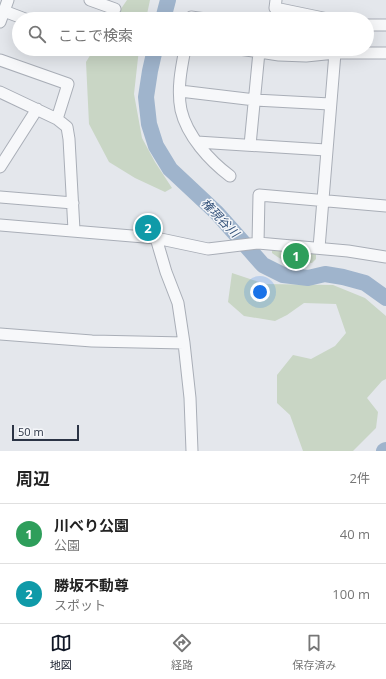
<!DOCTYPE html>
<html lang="ja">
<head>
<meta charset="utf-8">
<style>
  :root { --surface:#fff; --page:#f6f6f6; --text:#222; --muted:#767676; --line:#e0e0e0; --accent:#111827 }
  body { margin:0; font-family:"Open Sans","Noto Sans JP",sans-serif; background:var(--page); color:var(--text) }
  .scale { position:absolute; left:12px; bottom:10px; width:67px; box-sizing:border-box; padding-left:4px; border:2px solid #2b3445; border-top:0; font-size:11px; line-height:14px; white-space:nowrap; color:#2b3445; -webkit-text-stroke:3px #f4f6f9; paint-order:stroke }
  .you { position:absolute; left:260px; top:292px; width:14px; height:14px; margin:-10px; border:3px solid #fff; border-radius:50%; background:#1a73e8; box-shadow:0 0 0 6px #1a73e833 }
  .badge { display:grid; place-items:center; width:26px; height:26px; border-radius:50%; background:var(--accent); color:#fff; font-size:13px; font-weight:700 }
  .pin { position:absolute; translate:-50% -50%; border:2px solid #fff; box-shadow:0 1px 4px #0006 }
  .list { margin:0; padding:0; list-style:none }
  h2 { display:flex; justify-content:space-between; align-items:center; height:52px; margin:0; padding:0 16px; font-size:17px }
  h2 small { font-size:13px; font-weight:400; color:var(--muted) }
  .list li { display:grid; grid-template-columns:26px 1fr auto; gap:12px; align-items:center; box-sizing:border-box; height:60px; padding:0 16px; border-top:1px solid var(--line) }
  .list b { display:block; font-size:15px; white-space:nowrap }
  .list p { margin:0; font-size:13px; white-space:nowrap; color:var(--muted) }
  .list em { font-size:13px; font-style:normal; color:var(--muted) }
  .icon { flex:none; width:22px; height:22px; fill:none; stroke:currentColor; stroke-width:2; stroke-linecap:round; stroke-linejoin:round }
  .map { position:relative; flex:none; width:386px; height:451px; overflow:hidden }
  .search { position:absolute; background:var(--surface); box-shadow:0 4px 16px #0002; left:12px; right:12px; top:12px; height:44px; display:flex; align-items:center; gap:10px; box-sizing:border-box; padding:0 14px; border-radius:22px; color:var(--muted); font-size:15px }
  .sheet { height:172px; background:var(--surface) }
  nav { display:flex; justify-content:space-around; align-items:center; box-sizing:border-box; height:56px; border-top:1px solid var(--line); background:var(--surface); font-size:11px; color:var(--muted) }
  nav a { display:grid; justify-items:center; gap:2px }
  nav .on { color:var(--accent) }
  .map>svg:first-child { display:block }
  .green { fill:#c9d6c5 }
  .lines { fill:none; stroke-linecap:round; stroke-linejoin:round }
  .river { stroke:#9fb4cc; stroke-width:16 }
  .minor-casing { stroke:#a9aeb7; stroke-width:13 }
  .minor { stroke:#f7f8fa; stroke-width:11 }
  .labels { text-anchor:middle; stroke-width:3; stroke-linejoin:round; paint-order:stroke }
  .water-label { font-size:12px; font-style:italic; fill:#34527a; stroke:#f4f6f9 }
</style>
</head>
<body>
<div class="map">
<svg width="386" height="451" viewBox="0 0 386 451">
  <rect width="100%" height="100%" fill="#e4e7ec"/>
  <path class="green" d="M127,0h23l-4,19h-32z
    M94,49h45l-5,45 8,44 13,24 17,26 -7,4 -30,-14 -26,-16 -20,-38 -3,-62z
    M272,249l44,4v6l-4,4c-17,1 -26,1 -40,-10z
    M232,273l33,11 68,1 32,13 21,18v63l-4,2 -15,17 11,14 -2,16 -23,23h-50l-13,-36 -13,-12v-28l16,-20 18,4 24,-13 11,-13 -10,-29 -32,-1 -17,12 -12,6 -31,-5 -16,-14z"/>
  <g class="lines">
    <path class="river" d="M163,19l5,-19
      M155,49l-5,22 -4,26 3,27 7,22 14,23 47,44 46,52 20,10 25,3 17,-4 18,3 22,6 21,15
      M384,451l2,-1"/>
    <defs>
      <path id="minor" d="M8,0l-4,11 21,8
        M90,0l25,9
        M276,0l-1,8 53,11
        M191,19v-2l15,2
        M0,22l4,-11
        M367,25h19
        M185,49c-4,20 -8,41 -4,61 6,26 29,51 49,66
        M239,49l40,6 27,1 29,-3h51
        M0,60l68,24 -11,35 10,8 2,12 5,91
        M180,91l75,9 75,4
        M0,92l57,27
        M197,142l129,8
        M250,145l9,-93
        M0,167l37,-58
        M0,197l73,6
        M0,225l156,13 52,11 50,-6 90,8 38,6
        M258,243l1,-48 127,11
        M319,248l16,-195
        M0,334l92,7 92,2 -6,-40 -12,-31 -10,-34
        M184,343l6,55 2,53"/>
    </defs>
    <use href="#minor" class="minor-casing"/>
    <use href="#minor" class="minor"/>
  </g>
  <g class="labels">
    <g class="water-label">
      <text transform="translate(220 218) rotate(46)" y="4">権現谷川</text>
    </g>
  </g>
</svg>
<div class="scale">50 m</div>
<div class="you"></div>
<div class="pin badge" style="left:296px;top:256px;background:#2e9e5b">1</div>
<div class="pin badge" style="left:148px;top:228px;background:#0f9aa8">2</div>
<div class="search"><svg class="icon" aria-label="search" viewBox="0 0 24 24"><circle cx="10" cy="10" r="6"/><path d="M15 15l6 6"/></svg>ここで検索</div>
</div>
<section class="sheet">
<h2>周辺<small>2件</small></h2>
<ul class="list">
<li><span class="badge" style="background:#2e9e5b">1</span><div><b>川べり公園</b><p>公園</p></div><em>40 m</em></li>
<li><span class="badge" style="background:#0f9aa8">2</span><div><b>勝坂不動尊</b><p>スポット</p></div><em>100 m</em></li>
</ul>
</section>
<nav>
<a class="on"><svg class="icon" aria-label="map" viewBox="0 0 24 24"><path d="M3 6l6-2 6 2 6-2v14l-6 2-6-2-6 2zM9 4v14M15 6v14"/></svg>地図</a>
<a><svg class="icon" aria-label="directions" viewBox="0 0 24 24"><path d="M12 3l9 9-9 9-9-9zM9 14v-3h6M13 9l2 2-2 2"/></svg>経路</a>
<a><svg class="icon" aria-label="saved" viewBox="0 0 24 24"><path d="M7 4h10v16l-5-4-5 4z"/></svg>保存済み</a>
</nav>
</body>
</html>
